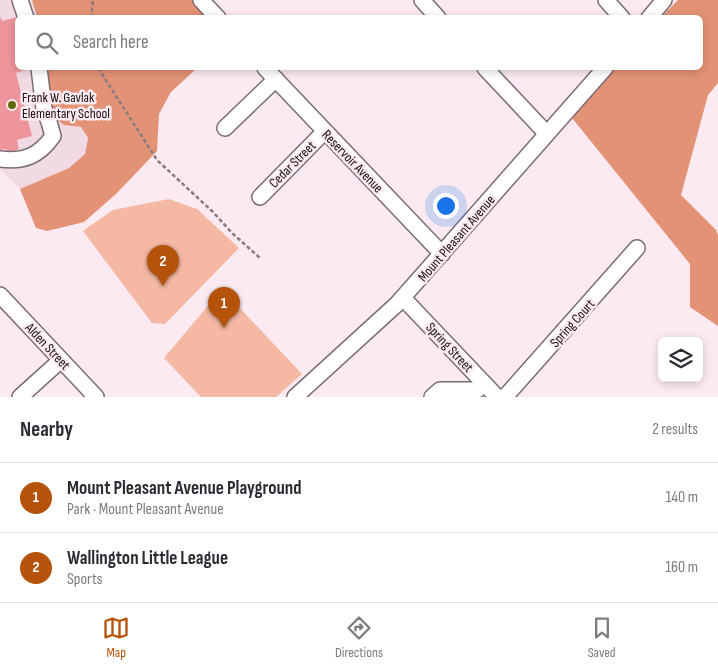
<!DOCTYPE html>
<html lang="en">
<head>
<meta charset="utf-8">
<style>
  :root { --surface:#fff; --page:#f7f7f7; --text:#2b2b33; --muted:#7c7c81; --line:#e1e1e2; --accent:#b45309 }
  body { margin:0; font-family:"Sofia Sans Condensed",sans-serif; background:var(--page); color:var(--text) }
  .controls { position:absolute; right:15px; bottom:15px; display:grid; overflow:hidden; border-radius:8px; box-shadow:0 2px 8px #0003 }
  .controls button { width:45px; height:45px; display:grid; place-items:center; padding:0; border:0; border-bottom:1px solid var(--line); background:var(--surface); color:var(--text); font:25px sans-serif }
  .you { position:absolute; left:445px; top:205px; width:18px; height:18px; margin:-12px; border:4px solid #fff; border-radius:50%; background:#1a73e8; box-shadow:0 0 0 8px #1a73e833 }
  .badge { display:grid; place-items:center; width:32px; height:32px; border-radius:50%; background:var(--accent); color:#fff; font-size:16px; font-weight:700 }
  .pin { position:absolute; translate:-50% -41px; filter:drop-shadow(0 1px 2px #0008) }
  .pin::after { content:''; position:absolute; top:26px; width:18px; height:15px; background:inherit; clip-path:polygon(0 0,100% 0,50% 100%) }
  .list { margin:0; padding:0; list-style:none }
  h2 { display:flex; justify-content:space-between; align-items:center; height:65px; margin:0; padding:0 20px; font-size:21px }
  h2 small { font-size:16px; font-weight:400; color:var(--muted) }
  .list li { display:grid; grid-template-columns:32px 1fr auto; gap:15px; align-items:center; box-sizing:border-box; height:70px; padding:0 20px; border-top:1px solid var(--line) }
  .list b { display:block; font-size:19px; white-space:nowrap }
  .list p { margin:0; font-size:16px; white-space:nowrap; color:var(--muted) }
  .list em { font-size:16px; font-style:normal; color:var(--muted) }
  .icon { flex:none; width:28px; height:28px; fill:none; stroke:currentColor; stroke-width:2; stroke-linecap:round; stroke-linejoin:round }
  .map { position:relative; flex:none; width:718px; height:397px; overflow:hidden }
  .search { position:absolute; background:var(--surface); box-shadow:0 2px 8px #0003; left:15px; right:15px; top:15px; height:55px; display:flex; align-items:center; gap:12px; box-sizing:border-box; padding:0 18px; border-radius:8px; color:var(--muted); font-size:19px }
  .sheet { height:205px; background:var(--surface) }
  nav { display:flex; justify-content:space-around; align-items:center; box-sizing:border-box; height:70px; border-top:1px solid var(--line); background:var(--surface); font-size:14px; color:var(--muted) }
  nav a { display:grid; justify-items:center; gap:2px }
  nav .on { color:var(--accent) }
  .map>svg:first-child { display:block }
  .built { fill:#f2dae4 }
  .green { fill:#f5b8a3 }
  .forest { fill:#e39276 }
  .building { fill:#ed959a }
  .lines { fill:none; stroke-linecap:round; stroke-linejoin:round }
  .minor-casing { stroke:#7b6d73; stroke-width:18 }
  .path { stroke:#887c81; stroke-width:2.5; stroke-dasharray:4 2.5; stroke-linecap:butt }
  .minor { stroke:#fff; stroke-width:15 }
  .poi-dot { fill:#646807; stroke:#fbeaf1; stroke-width:2 }
  .labels { text-anchor:middle; stroke-width:5; stroke-linejoin:round; paint-order:stroke }
  .poi-label { font-size:14px; fill:#171114; stroke:#fbeaf1; text-anchor:start }
  .street-label { font-size:14px; fill:#171114; stroke:#fbeaf1 }
</style>
</head>
<body>
<div class="map">
<svg width="718" height="397" viewBox="0 0 718 397">
  <rect width="100%" height="100%" fill="#fbeaf1"/>
  <path class="built" d="M0,0h32l5,17 -19,1v50h27l19,57 17,2 7,11 -3,16 -16,14 -49,21 -20,-20z"/>
  <path class="green" d="M169,199l28,10 42,39 -74,76 -13,-1 -69,-92 30,-21z
    M222,289l80,85 -26,23h-75l-37,-39z"/>
  <path class="forest" d="M32,0h165l17,17h-177z
    M678,0h40v83l-10,12 -27,100 35,35 2,5v91l-28,-19v-43l-122,-151 44,-45h88v-50l-39,-1z
    M45,68h152l-26,24 -12,22 -2,37 -41,43 -32,28 -37,9 -11,-3 -16,-39 49,-21 16,-14 3,-16 -7,-11 -17,-2 -13,-9z"/>
  <path class="building" d="M0,16l2,5 16,-4v51h14l-16,5 16,63 -15,4 2,9 -12,4 -1,-4 -6,1z"/>
  <g class="lines">
    <defs>
      <path id="minor" d="M20,0l6,18
        M201,0l17,18
        M422,0l16,18
        M606,0l16,18
        M649,18l15,-18
        M265,68l177,186
        M485,68l62,66
        M225,128l51,-49
        M0,159c24,3 39,-3 53,-23l-4,-14 -5,-13 -5,-41
        M260,197l65,-66
        M0,295l96,102
        M403,298l94,99
        M20,397l41,-37
        M295,397l102,-93 208,-236
        M432,397l8,-7h37l7,-6
        M505,397l132,-149"/>
    </defs>
    <use href="#minor" class="minor-casing"/>
    <path class="path" d="M91,18l2,-18
      M98,68l59,92 56,52 19,21 28,25"/>
    <use href="#minor" class="minor"/>
  </g>
  <circle class="poi-dot" cx="12" cy="105" r="5"/>
  <g class="labels">
    <g class="poi-label">
      <text x="22" y="102">Frank W. Gavlak<tspan x="22" dy="16">Elementary School</tspan></text>
    </g>
    <g class="street-label">
      <text transform="translate(353 161) rotate(46)" y="5">Reservoir Avenue</text>
      <text transform="translate(292 164) rotate(-45)" y="5">Cedar Street</text>
      <text transform="translate(456 238) rotate(-49)" y="5">Mount Pleasant Avenue</text>
      <text transform="translate(572 323) rotate(-48)" y="5">Spring Court</text>
      <text transform="translate(48 346) rotate(47)" y="5">Alden Street</text>
      <text transform="translate(450 347) rotate(47)" y="5">Spring Street</text>
    </g>
  </g>
</svg>
<div class="controls">
<button><svg class="icon" aria-label="layers" viewBox="0 0 24 24"><path d="M12 4l9 5-9 5-9-5zM3 14l9 5 9-5"/></svg></button>
</div>
<div class="you"></div>
<div class="pin badge" style="left:224px;top:328px">1</div>
<div class="pin badge" style="left:163px;top:286px">2</div>
<div class="search"><svg class="icon" aria-label="search" viewBox="0 0 24 24"><circle cx="10" cy="10" r="6"/><path d="M15 15l6 6"/></svg>Search here</div>
</div>
<section class="sheet">
<h2>Nearby<small>2 results</small></h2>
<ul class="list">
<li><span class="badge">1</span><div><b>Mount Pleasant Avenue Playground</b><p>Park · Mount Pleasant Avenue</p></div><em>140 m</em></li>
<li><span class="badge">2</span><div><b>Wallington Little League</b><p>Sports</p></div><em>160 m</em></li>
</ul>
</section>
<nav>
<a class="on"><svg class="icon" aria-label="map" viewBox="0 0 24 24"><path d="M3 6l6-2 6 2 6-2v14l-6 2-6-2-6 2zM9 4v14M15 6v14"/></svg>Map</a>
<a><svg class="icon" aria-label="directions" viewBox="0 0 24 24"><path d="M12 3l9 9-9 9-9-9zM9 14v-3h6M13 9l2 2-2 2"/></svg>Directions</a>
<a><svg class="icon" aria-label="saved" viewBox="0 0 24 24"><path d="M7 4h10v16l-5-4-5 4z"/></svg>Saved</a>
</nav>
</body>
</html>
